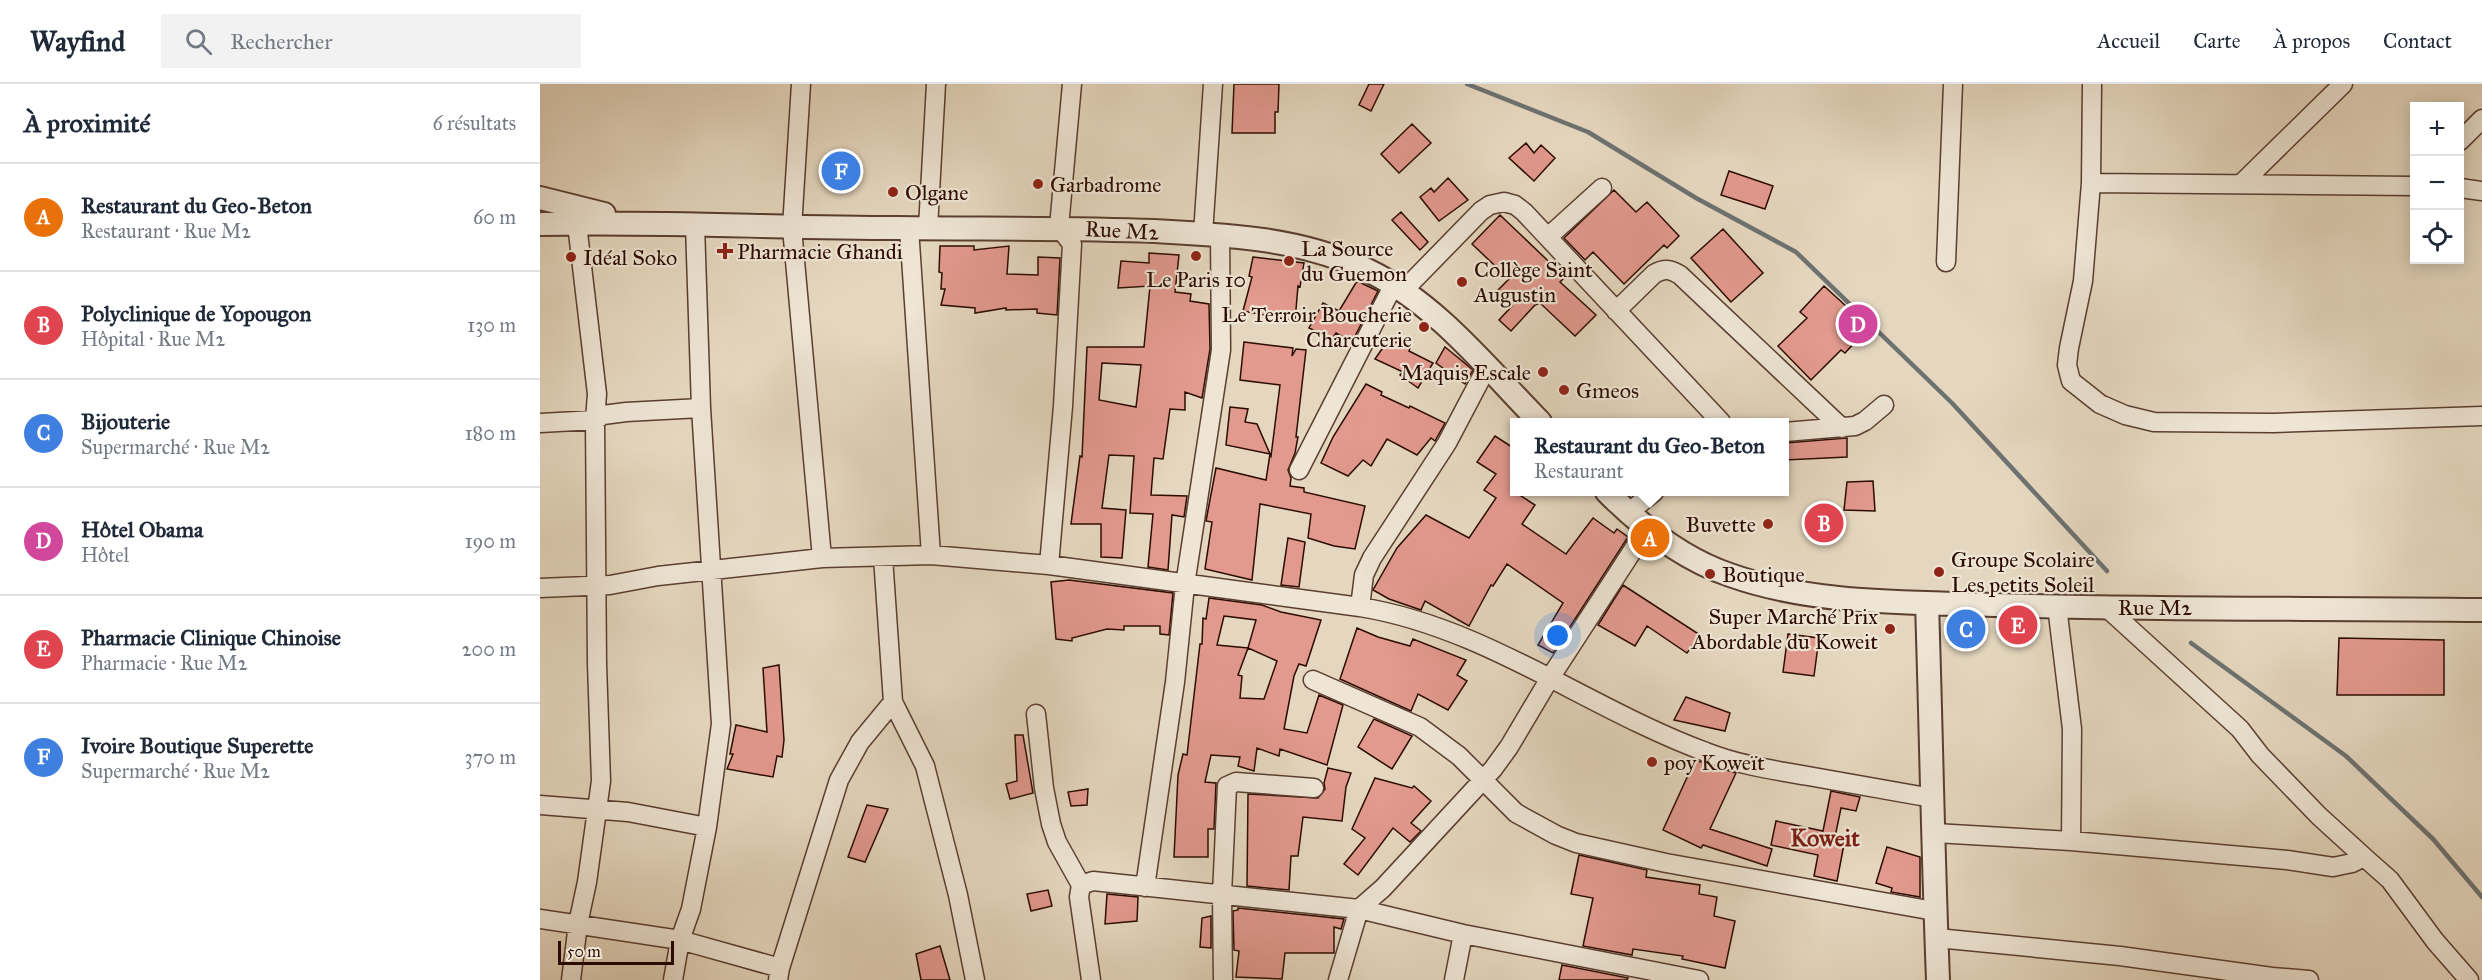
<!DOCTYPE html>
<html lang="fr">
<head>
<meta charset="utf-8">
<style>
  :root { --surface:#fff; --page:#f2f2f3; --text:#1f2937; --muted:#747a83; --line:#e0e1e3; --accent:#1a73e8 }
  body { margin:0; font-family:"IM FELL Great Primer",serif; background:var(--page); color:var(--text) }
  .controls { position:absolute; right:18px; top:18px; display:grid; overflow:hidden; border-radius:0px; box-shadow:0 3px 15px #0003 }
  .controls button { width:54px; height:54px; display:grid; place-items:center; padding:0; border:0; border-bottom:2px solid var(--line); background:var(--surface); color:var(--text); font:30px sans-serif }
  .scale { position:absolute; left:18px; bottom:15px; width:116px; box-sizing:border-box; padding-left:6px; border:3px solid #2c0b01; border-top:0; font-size:16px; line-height:21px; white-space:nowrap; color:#2c0b01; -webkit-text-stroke:4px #eee5d5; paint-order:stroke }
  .you { position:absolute; left:1018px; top:552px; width:21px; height:21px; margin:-15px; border:4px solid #fff; border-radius:50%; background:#1a73e8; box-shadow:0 0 0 9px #1a73e833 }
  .badge { display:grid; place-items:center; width:39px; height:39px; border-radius:50%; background:var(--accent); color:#fff; font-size:20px; font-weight:700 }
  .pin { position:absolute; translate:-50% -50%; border:3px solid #fff; box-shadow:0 2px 6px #0006 }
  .popup { position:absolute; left:970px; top:334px; width:279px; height:78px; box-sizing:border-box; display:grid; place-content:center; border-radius:0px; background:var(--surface); filter:drop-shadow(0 2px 4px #0005); font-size:20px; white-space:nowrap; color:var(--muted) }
  .popup b { font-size:22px; color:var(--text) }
  .popup::after { content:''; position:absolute; left:50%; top:100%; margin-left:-12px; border:12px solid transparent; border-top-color:var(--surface) }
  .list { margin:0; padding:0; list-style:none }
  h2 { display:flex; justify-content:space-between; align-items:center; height:78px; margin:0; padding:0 24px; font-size:26px }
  h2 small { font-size:20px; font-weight:400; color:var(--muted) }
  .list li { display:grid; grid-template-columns:39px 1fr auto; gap:18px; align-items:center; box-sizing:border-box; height:108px; padding:0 24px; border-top:2px solid var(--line) }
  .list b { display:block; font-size:22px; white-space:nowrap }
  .list p { margin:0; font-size:20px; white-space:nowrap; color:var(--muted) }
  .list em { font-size:20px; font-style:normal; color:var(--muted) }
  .icon { flex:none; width:33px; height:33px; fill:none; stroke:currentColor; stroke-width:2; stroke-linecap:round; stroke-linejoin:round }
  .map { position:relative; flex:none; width:1942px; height:896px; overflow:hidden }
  header { display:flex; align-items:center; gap:36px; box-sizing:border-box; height:84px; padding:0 30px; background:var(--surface); border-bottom:2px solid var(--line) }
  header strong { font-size:28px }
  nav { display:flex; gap:33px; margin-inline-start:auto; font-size:21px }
  .search { width:420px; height:54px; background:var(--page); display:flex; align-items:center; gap:15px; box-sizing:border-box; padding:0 21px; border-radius:0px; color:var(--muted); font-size:22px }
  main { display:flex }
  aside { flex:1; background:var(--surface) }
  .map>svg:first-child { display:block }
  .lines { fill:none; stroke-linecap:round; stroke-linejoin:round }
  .stream { stroke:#6d7271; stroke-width:4.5 }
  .building { fill:#e2998e; stroke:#2c0b01; stroke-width:1.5; fill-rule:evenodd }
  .minor-casing { stroke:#5a3e30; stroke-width:21 }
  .tertiary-casing { stroke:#5a3e30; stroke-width:26 }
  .minor { stroke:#eee5d5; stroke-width:18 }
  .tertiary { stroke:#eee5d5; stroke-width:22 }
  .poi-dot { fill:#8f2418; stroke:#eee5d5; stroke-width:2 }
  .labels { text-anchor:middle; stroke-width:4.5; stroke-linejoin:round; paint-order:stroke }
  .poi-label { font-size:22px; fill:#2c0b01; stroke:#eee5d5; text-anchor:start }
  .street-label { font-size:22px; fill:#2c0b01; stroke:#eee5d5 }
  .neighbourhood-label { font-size:24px; font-weight:bold; fill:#7a1f14; stroke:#eee5d5 }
</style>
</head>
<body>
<header>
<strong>Wayfind</strong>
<div class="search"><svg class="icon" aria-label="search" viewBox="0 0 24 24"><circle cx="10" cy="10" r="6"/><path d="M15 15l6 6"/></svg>Rechercher</div>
<nav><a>Accueil</a><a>Carte</a><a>À propos</a><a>Contact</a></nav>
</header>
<main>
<aside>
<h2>À proximité<small>6 résultats</small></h2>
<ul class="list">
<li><span class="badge" style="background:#e8710a">A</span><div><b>Restaurant du Geo-Beton</b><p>Restaurant · Rue M2</p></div><em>60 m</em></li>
<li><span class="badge" style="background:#e0444e">B</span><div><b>Polyclinique de Yopougon</b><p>Hôpital · Rue M2</p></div><em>130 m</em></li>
<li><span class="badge" style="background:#3f7fe0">C</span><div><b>Bijouterie</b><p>Supermarché · Rue M2</p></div><em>180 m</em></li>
<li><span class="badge" style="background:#d1479c">D</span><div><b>Hôtel Obama</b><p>Hôtel</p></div><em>190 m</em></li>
<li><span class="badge" style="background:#e0444e">E</span><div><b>Pharmacie Clinique Chinoise</b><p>Pharmacie · Rue M2</p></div><em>200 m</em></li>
<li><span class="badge" style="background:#3f7fe0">F</span><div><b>Ivoire Boutique Superette</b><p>Supermarché · Rue M2</p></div><em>370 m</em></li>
</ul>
</aside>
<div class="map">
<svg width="1942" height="896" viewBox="0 0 1942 896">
  <rect width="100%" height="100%" fill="#e5d7bf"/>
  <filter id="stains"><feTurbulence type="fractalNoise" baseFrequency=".00333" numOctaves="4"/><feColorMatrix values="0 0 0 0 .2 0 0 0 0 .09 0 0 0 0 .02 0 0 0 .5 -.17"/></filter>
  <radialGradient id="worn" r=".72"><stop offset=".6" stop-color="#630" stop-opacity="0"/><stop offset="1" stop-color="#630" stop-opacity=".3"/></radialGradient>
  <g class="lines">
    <path class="stream" d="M927,0l121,48 108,66 100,54 156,151 155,168
      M1651,559l155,113 87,83 49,58"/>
  </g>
  <path class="building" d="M694,0h45l-1,28h-3v21h-43z
    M829,0h15l-13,27 -12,-6z
    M872,40l19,19 -32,30 -18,-19z
    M986,59l8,10 7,-8 14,13 -21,23 -25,-23z
    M1189,87l44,15 -8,23 -44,-14z
    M908,94l20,22 -29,21 -19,-24 11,-9 3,4z
    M1074,106l22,22 11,-10 32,34 -12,12 -3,-3 -40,39 -31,-32 -8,8 -21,-22z
    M861,128l27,30 -8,8 -28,-30z
    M960,131l65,62 -5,5 36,33 -21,21 -35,-33 -5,2 -24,26 -12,-11 13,-14 -16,-14 13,-13 -37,-35z
    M1183,145l40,44 -32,29 -40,-44z
    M400,162h34v4l35,-4 -2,28 31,1v-18l22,1 -3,57 -20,-2v-4l-31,1v-2l-31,5v-5l-34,-3 4,-16h-4l1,-16 -3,-1z
    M609,169l30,2 -4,37 16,2 -1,7 19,3 1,45 -8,49 -17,-6v18l-15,-1 -7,50 -9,-1 -3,37 36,1 -3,21 -12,-2 -4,55 -20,-3 5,-53 -23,-1 4,-57 -25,-1 -7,53 24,2 -4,48 -21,-1v-33h-30l9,-68 2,1 5,-110h57l6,-61 -32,2 3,-27 28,2zM562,279l39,2 -5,42 -37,-7z
    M713,173l51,6 -4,24 -2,-1 -3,35 -52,-10 9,-34 -3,-1z
    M817,197l21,10 -26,51 -16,-9 -4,6 -23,-11 14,-25 16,8z
    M1284,202l45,41 -24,26 -4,-3 -30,30 -33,-34 29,-28 -7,-6z
    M849,255l21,9 -1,3 24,12 -15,25 -18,-13 3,-3 -28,-13z
    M704,258l49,6 -1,8 4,-7 10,1 -10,87h2l-3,16 -7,17 3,8 -1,8 14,2v4l61,14 -10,43 -21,-3 -26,-8 3,-24 -51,-10 -8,76 -47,-11 7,-47 -6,-1 10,-53 50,12 4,-26 1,2 9,-71 -40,-5z
    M905,263l28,23 -8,14 -29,-21z
    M826,300l16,8 -1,3 28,13 1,-2 35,17 -10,18 -4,-3 -14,17 -30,-16 -16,27 -8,-6 -15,16 -27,-13 12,-26z
    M690,323l18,2 -3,13 12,2 13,30 -44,-9z
    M955,352l20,13v43l20,13 -13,19 44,30 27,-36 21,15 3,-4 11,8 -75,116 -15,-8 25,-42 -56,-39 -14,22 -2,-1 -22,41 -44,-25 -4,9 -32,-11 -16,-9 24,-42 29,-33 43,23 27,-40 -12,-8 12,-16 -19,-12z
    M1307,354v19l-62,3v-17z
    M1333,397l2,30 -31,-1 3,-28z
    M748,454l17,4 -6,45 -18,-2z
    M529,496l104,13 -4,42 -9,-1v-8h-36v4l-17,-1 -35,9v3l-16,-2 -5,-57z
    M1083,501l77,50 -13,18 -40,-27 -12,20 -37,-21z
    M669,514l53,7 19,7 40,8 -15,46 -7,-2 -5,12 -10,53 23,4 12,-38 24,10 -16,60 -47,-16 -1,7 -22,-8 -3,23 -16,-5 2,-9 -29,-2 -6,27 11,1 -2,46h-6v28h-34l4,-82 5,-21 4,1 13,-111h2l1,-26 3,1zM684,532l32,4 -8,28 -31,-3zM708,564l29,13 -13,38 -24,-1 2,-22 -4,-1z
    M817,544l21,9 32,9 3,-7 53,21 -9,15 10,6 -19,29 -30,-16 -7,17 -71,-32z
    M1248,550l31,4 -5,38 -31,-4z
    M1799,554l105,2v55h-107z
    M239,581l5,75 -2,17 -5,-1 -4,21 -46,-8 6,-15h-3l6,-29 31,7 -4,-64z
    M1146,613l44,16 -5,18 -51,-11z
    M834,635l38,17 -20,33 -34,-22z
    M475,651h8l10,58 -23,6 -4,-15 11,-3z
    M1155,676l41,13 -26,56 62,20 -5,17 -64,-21 -2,3 -38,-18z
    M788,684l23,5 -5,14 -4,34 -39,-4 -5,39h-7l-2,34 -42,-4 1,-92 70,4 7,-9 -1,-6z
    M835,694l37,10 2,-2 17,15 -20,22 10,8 -11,11 -17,-14 -35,47 -14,-11 21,-26 -13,-9z
    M548,705l-1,16 -16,1 -3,-14z
    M1291,707l29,6 -4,14 -15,-3 -6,29 10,2 -8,42 -23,-5 4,-21 -47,-10 5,-24 47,10z
    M327,721l21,4 -23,53 -17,-5z
    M1347,763l33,10v40l-29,-5 1,-4 -16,-5z
    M1039,771l68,15 -1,7 54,8 -1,9 18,3 -3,19 21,5 -10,47 -43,-9 1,-3 -50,-7 -1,6 -49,-9 10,-48 -22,-4z
    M508,806l4,16 -21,5 -4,-17z
    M567,810l31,3 -1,24 -32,3z
    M698,824l106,11 -3,10 -7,-2v26h-49l-3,26 -46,-2 3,-26 -5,-1 -1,-39 5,-1z
    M671,832v32l-11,-1 2,-29z
    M400,862l10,34h-29l-5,-26z
    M1022,881l66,13 -1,2h-68z"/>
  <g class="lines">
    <defs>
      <path id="minor" d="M261,0l-9,144 30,330
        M1552,0l-1,99 -8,98 -14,67 -2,17 4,16 29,23 25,11 29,7 119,1 209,-7
        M1920,57l22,-22
        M1551,99l323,3
        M1701,100l102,-100
        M1920,104l22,3
        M369,144l22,327
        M388,144l8,-144
        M663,150l10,-150
        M1008,153l54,-49
        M1406,178l7,-178
        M862,208l79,-81 9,-6 14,-3 11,3 9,7 197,210
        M1076,227l38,-37c10,-6 16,-5 26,1l162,153
        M0,339l55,-3 8,-5 23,-3 75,-4
        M1245,348l70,-6 10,-5 19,-16
        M759,386l94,-184
        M1088,429l26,-21
        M343,473l10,145 32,64 33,129 17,85
        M509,481l14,-159 9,-162 -13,-17 13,-143
        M0,504l70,-3 48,-9 164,-18 109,-3 118,10 311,42c125,20 229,102 346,145 33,13 67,18 102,24 41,7 83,15 125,22
        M1517,522l15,123 -1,112
        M820,523l4,-32 8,-17 75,-115 40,-76
        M773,596l107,47 39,29 57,57 40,22 20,8 90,20 268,48
        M496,630l8,74 7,36 6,18 24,43 -2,12 12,83
        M0,721l88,7 79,15
        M1395,749l136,8 216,19 46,7 19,-4 12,-6 -45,-41 -59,-61 -20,-26 -134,-122
        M1824,773l26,23 45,61 34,39
        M541,801l12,-4 266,28 104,25 236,46
        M605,803l30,-205 10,-97 36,-235 -1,-116
        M0,835l140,21 100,28
        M1397,854l183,18 152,21 37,3
        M31,896l7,-56 9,-42 14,-101 -4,-117 -2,-244 2,-26 -20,-170
        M133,896l7,-40 11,-31 16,-82 14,-103 -20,-316 -6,-183
        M238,896l2,-12 59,-188 21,-38 33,-40
        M683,896l-1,-86 5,-108 9,-4 78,6
        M798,896l21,-71 24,-21 110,-119 16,-22 41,-69 96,-148
        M914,896l9,-46"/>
      <path id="tertiary" d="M0,114l64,16
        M0,140c119,-3 239,4 358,4 86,1 171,0 257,3 73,4 147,7 214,40 68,33 119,98 171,151
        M1067,408c35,35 75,67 123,83 84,30 177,27 265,30 162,5 325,3 487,5
        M1387,519c4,126 6,252 11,377"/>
    </defs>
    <use href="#minor" class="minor-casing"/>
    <use href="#tertiary" class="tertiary-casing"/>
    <use href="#minor" class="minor"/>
    <use href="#tertiary" class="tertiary"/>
  </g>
  <g class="poi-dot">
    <circle cx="498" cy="100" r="6"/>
    <circle cx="353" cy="108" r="6"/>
    <path d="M182 158h6v6h6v6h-6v6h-6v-6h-6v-6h6z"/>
    <circle cx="656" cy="172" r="6"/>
    <circle cx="31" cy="173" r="6"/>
    <circle cx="749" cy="177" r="6"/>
    <circle cx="922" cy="198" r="6"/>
    <circle cx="884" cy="243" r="6"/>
    <circle cx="1003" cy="288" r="6"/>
    <circle cx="1024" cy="306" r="6"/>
    <circle cx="1228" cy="440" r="6"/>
    <circle cx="1399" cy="488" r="6"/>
    <circle cx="1170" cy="490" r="6"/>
    <circle cx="1350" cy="545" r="6"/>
    <circle cx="1112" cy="678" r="6"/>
  </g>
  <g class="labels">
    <g class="poi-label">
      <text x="510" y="108">Garbadrome</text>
      <text x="365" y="116">Olgane</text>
      <text x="761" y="172">La Source<tspan x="761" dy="25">du Guemon</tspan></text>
      <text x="197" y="175">Pharmacie Ghandi</text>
      <text x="43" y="181">Idéal Soko</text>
      <text x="934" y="193">Collège Saint<tspan x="934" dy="25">Augustin</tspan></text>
      <text x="656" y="203" text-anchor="middle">Le Paris 10</text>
      <text x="872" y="238" text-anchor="end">Le Terroir Boucherie<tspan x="872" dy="25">Charcuterie</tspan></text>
      <text x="991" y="296" text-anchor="end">Maquis Escale</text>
      <text x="1036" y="314">Gmeos</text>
      <text x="1216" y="448" text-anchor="end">Buvette</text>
      <text x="1411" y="483">Groupe Scolaire<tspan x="1411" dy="25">Les petits Soleil</tspan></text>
      <text x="1182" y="498">Boutique</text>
      <text x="1338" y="540" text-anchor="end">Super Marché Prix<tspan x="1338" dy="25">Abordable du Koweit</tspan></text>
      <text x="1124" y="686">poy Koweït</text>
    </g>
    <g class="street-label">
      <text transform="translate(582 146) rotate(3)" y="8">Rue M2</text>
      <text x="1615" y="531">Rue M2</text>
    </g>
    <g class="neighbourhood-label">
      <text x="1285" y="762">Koweit</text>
    </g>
  </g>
  <rect width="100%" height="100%" filter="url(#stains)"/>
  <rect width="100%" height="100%" fill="url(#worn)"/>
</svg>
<div class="controls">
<button>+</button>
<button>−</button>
<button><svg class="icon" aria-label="locate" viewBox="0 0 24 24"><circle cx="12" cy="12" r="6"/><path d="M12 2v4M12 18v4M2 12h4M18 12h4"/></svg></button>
</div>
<div class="scale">50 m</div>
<div class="you"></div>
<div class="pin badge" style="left:1110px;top:454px;background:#e8710a">A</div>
<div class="popup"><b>Restaurant du Geo-Beton</b>Restaurant</div>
<div class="pin badge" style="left:1284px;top:439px;background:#e0444e">B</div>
<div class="pin badge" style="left:1426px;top:545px;background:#3f7fe0">C</div>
<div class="pin badge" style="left:1318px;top:240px;background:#d1479c">D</div>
<div class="pin badge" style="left:1478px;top:541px;background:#e0444e">E</div>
<div class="pin badge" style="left:301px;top:87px;background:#3f7fe0">F</div>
</div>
</main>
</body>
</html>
